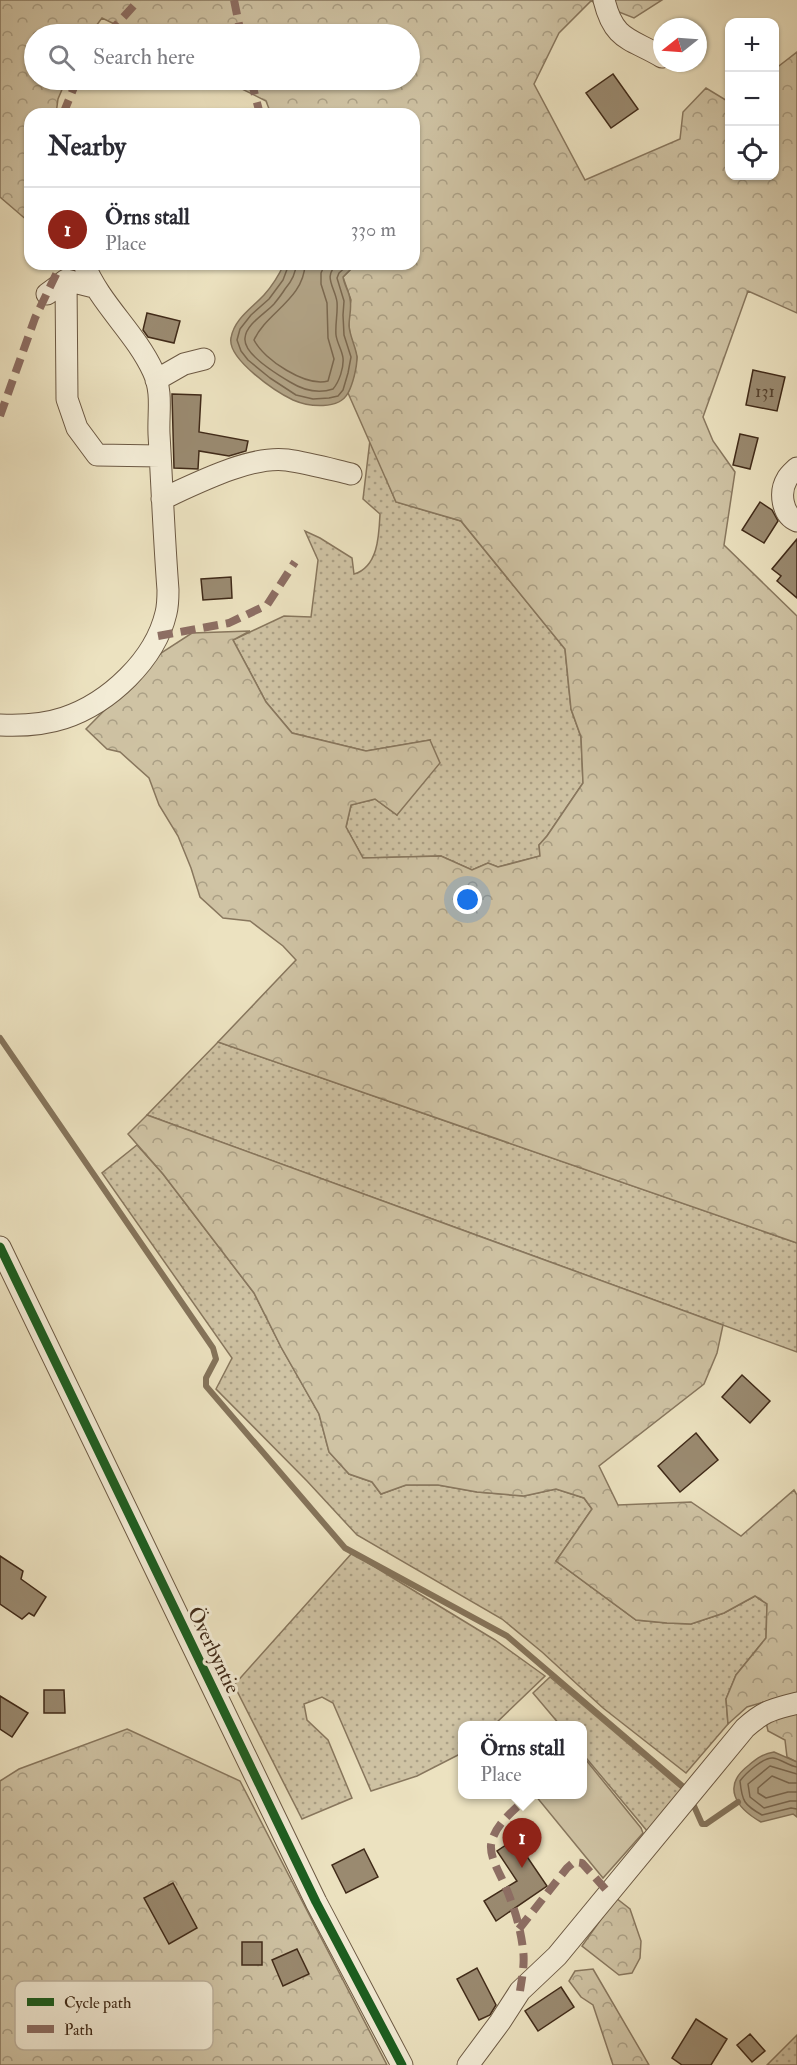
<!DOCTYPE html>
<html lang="en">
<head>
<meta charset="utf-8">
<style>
  :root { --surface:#fff; --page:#f7f7f7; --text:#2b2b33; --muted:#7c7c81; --line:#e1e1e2; --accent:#8f2418 }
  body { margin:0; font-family:"IM FELL Double Pica",serif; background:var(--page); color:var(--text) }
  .controls { position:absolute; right:18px; top:18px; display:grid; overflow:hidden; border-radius:12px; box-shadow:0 2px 4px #0004 }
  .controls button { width:54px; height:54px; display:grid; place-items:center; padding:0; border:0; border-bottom:2px solid var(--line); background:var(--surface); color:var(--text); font:30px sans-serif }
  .compass { position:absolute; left:653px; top:18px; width:54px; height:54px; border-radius:50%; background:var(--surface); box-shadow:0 2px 4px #0004; rotate:253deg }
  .you { position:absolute; left:468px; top:900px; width:21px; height:21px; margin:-15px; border:4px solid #fff; border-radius:50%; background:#1a73e8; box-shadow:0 0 0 9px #1a73e833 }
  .badge { display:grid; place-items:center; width:39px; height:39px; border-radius:50%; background:var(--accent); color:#fff; font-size:20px; font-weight:700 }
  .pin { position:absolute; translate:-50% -50px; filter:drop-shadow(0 2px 3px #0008) }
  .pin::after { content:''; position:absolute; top:32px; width:21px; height:18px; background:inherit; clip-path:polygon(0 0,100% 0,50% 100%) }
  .popup { position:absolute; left:458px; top:1721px; width:129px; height:78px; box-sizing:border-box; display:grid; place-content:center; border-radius:12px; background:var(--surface); filter:drop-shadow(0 2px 4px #0005); font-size:20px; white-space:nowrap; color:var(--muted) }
  .popup b { font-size:22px; color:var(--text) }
  .popup::after { content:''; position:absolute; left:50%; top:100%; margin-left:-12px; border:12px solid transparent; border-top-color:var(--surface) }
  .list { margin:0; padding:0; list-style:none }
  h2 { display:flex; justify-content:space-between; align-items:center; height:78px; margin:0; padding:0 24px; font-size:26px }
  h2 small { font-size:20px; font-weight:400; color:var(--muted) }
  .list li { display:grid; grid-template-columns:39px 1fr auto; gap:18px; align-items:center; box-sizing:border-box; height:84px; padding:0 24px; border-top:2px solid var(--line) }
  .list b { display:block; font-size:22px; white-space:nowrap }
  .list p { margin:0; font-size:20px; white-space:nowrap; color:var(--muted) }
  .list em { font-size:20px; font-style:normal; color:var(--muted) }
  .icon { flex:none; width:33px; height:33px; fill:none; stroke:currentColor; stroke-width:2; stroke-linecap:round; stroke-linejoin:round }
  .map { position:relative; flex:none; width:797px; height:2065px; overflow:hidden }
  .search { position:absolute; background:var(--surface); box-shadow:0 2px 4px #0004; left:24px; top:24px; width:396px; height:66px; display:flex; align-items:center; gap:15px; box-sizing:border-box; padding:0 21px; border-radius:33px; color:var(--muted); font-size:22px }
  .panel { position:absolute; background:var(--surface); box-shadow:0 2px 4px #0004; left:24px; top:108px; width:396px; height:162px; border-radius:18px }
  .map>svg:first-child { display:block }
  .grass { fill:url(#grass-dots); stroke:#88775e; stroke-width:1.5 }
  .forest { fill:url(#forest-crowns); stroke:#88775e; stroke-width:1.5 }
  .park { fill:#cfc3a4; stroke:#88775e; stroke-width:1.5 }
  .water { fill:#b2a487; stroke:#85745b; stroke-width:1.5 }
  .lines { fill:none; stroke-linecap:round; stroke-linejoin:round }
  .shore { stroke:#7a6850; stroke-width:1.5 }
  .stream { stroke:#85745b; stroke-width:6 }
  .building { fill:#9a8a70; stroke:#412b19; stroke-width:1.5 }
  .minor-casing { stroke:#6c5943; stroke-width:23 }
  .minor { stroke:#f3ecd6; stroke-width:21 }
  .quiet { stroke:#8d6e63; stroke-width:8; stroke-dasharray:15 8; stroke-linecap:butt }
  .cycleway-casing { stroke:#f3ecd6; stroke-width:13 }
  .cycleway { stroke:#1b5e20; stroke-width:9 }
  .labels { text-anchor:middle; stroke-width:6; stroke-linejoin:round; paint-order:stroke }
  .number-label { font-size:18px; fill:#57432f }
  .street-label { font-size:21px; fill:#412b19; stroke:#f3ecd6 }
  .key { fill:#f3ecd6; stroke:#beb29d; stroke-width:1.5 }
  .key-label { font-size:16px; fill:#412b19 }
</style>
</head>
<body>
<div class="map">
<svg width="797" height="2065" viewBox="0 0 797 2065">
  <defs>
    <pattern id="grass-dots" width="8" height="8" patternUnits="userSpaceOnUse" patternTransform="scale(1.5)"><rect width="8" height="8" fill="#cfc3a4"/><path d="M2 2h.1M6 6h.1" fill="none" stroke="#aa9f85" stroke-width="1.8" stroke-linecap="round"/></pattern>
    <pattern id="forest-crowns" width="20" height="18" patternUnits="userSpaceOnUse" patternTransform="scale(1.5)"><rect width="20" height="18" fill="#cfc3a4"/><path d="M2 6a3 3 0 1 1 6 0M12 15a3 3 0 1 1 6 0" fill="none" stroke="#aa9f85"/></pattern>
  </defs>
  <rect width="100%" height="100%" fill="#ece2c0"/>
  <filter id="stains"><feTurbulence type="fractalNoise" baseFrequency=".00333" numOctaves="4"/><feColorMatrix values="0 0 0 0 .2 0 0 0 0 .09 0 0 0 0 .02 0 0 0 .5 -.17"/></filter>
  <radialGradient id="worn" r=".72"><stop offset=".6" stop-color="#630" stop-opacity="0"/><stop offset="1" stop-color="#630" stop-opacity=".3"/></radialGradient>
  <path class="grass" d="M370,440l26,62 65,19 104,128 6,60 10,28 2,46 -36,53 -8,9 1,11 -42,11 -10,-4 -16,7 -31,-14 -78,2 -17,-31 5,-22 24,-6 22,16 33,-75 -64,11 -74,-18 -26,-31 -33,-62 51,-24 27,1 7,-57 -13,-29 15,7 32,20 2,16c24,-7 25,-38 26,-60l-17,-15z
    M218,1042l579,201v109l-650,-237z
    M137,1145l26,29 91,119 27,54 38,67 10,38 20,22 23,8 9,12 25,-9h32l39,7 47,4 32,-7 28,9 8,11 -36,52 80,59 31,3 24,1 33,-11 31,-17 12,8 -1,34 -30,37 -10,24 2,25 -42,49 -83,-65 -61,-56 -40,-33 -145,-84 -50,-54 -91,-92 16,-31 -130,-185z
    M352,1553l143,87 50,36 -51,49 -32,1v27l-45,23 -46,15 -38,-88 -11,-6 -18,7 3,16 21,20 24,58 -50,21 -68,-134z
    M550,1677l135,115 -37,40 -66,-79v-27l-22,-1 -27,-32z
    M797,2035v30h-30z"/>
  <path class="forest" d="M0,0h662l-28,18 -43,-17 -32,32 -25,51 51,96 95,-41 3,-27 23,-24 23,14 1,74h44l1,-107 22,-17v261l-49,-22 -45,126 10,24 22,31 -11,73 73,71v627l-579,-201 78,-82 -13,-14 -33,-25 -27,-3 -23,-21 -9,-29 -13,-32 -19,-31 -10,-27 -29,-26 -13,-3 -21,-20 75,-76 31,-20 58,-2 -17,9 33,62 26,31 74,18 64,-11 10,23 -43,52 -22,-16 -24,6 -5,22 17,31 78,-2 31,14 16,-7 10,4 42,-11 -1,-11 8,-9 36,-53 -2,-46 -10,-28 -6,-60 -104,-128 -65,-19 -48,-109 6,-18 3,-18 -7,-22 -2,-21 3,-14 -8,-23 13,-13h58v-150h-143l-5,-13 -42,-21h186v-46h-275l-33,-16 -12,16h-56v46h32l-8,19 -2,15h-26l-1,108 -29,-25z
    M147,1115l576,210 -6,28 -13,31 -105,82 19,39 73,-3 50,34 53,-46 3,5v200l-13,1 -37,11 -19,17 -2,-25 10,-24 30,-37 1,-34 -12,-8 -31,17 -33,11 -24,-1 -31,-3 -80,-59 36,-52 -8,-11 -28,-9 -32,7 -47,-4 -39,-7h-32l-25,9 -9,-12 -23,-8 -20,-22 -10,-38 -38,-67 -27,-54 -91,-119 -35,-40z
    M797,1710v52l-10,-5 -2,-17 -17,-9 -2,-9z
    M127,1729l113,52 147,284h-387v-284l19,-12z
    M616,1898l14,11 11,32 -1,17 -8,15 -13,2 -37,-29z
    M593,1969l56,96h-36l-20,-60 -12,-8 -12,-16 6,-10z"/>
  <path class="park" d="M582,1755l59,73 2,5 -40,45 -68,-83 47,-1z"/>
  <path class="water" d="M284,264h72l-13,13c1,8 6,14 7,22 2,8 -1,18 -1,27 1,11 7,21 8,31 0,10 -4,27 -9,36 -9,17 -39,14 -55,7 -17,-8 -66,-41 -62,-62 3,-19 21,-30 33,-43 8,-9 15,-20 20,-31z
    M774,1752l23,10v55l-4,-3 -32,8c-25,-14 -40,-36 -12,-57 8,-7 14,-11 25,-13z"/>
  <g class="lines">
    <path class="shore" d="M289,264l-6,16 -14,19 -18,16 -11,14 -3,11 4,11 7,9 22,18 26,17 17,4 16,-1 9,-2 5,-6 5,-17 3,-16 -7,-22 -1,-20 1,-14 -7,-23 2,-5 10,-9
      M296,264c0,9 -5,18 -11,25 -3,5 -7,10 -11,15 -8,9 -28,20 -29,34 -2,16 33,37 45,44 13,8 28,12 43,7 6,-7 11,-21 10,-31 -1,-8 -6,-15 -7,-23 -1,-11 2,-22 1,-33 -2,-15 -15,-26 1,-38
      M305,264c-1,35 -39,49 -51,76 10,20 52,47 74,41l6,-22 -6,-21 -1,-35 -6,-19v-11l4,-9
      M797,1767c-8,-1 -16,-8 -24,-9 -10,-1 -28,16 -33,23 2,20 4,24 22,34l29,-7 6,1
      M797,1774l-27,-8 -22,18 2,13 14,11 26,-7h7
      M797,1783h-8l-17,-7 -14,12v5l8,5 22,-6h9"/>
    <path class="stream" d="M0,1038l213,310 3,11 -10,19v8l139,162 162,88 180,154
      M694,1806l8,18h4l32,-22"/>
  </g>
  <path class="building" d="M613,74l25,35 -27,19 -25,-35z
    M147,313l33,8 -6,22 -26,-6 -5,-7z
    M753,370l32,7 -8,34 -31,-6z
    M172,394l29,1 -2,37 49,9 -2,10 -17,5 -30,-5 -1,18 -24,-1z
    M740,434l18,4 -8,31 -17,-4z
    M760,502l12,8 6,11 -14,22 -22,-13z
    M797,539v59l-20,-17 4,-5 -9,-7z
    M231,577l1,21 -29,2 -2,-21z
    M742,1375l28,26 -20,22 -28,-26z
    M696,1433l22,27 -38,32 -22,-26z
    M0,1556l23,15 -2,8 25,18 -12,19 -5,-3 -7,6 -22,-15z
    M44,1690h20l1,23h-21z
    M0,1696l28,17 -16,24 -12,-8z
    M515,1839l32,47 -51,35 -12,-20 33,-20 -20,-30z
    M364,1849l14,28 -32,16 -14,-28z
    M173,1883l24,45 -28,16 -25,-46z
    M242,1942h20v23h-20z
    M297,1949l12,25 -26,12 -11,-26z
    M477,1968l19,37 -6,10 -11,5 -22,-41z
    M561,1987l13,20 -36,24 -13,-20z
    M696,2019l31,20 -16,26h-29l-10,-7z
    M750,2034l15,17 -13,11 -15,-17z"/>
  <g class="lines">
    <defs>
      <path id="minor" d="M604,0c10,41 26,38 58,57
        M94,287l-28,-7 1,119 10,29 20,27 63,1
        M47,294l19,-14
        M156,380l28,-16 20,-5
        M797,468c-3,3 -8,7 -10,11 -8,13 -5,36 10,42
        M162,499c33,-15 89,-44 125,-39 21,3 43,9 64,14
        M0,725c21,1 43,0 64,-7 45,-15 91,-58 102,-105 2,-8 2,-16 2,-23 -4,-52 -6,-104 -9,-156 -1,-22 4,-42 -6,-63 -18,-39 -53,-67 -69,-107
        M0,1247l316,655 86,163
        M468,2065l32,-43 20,-31 37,-35 188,-228c20,-18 27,-18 52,-25"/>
    </defs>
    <use href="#minor" class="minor-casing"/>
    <use href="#minor" class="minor"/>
    <path class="quiet" d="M234,0l7,34
      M108,34l31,-34
      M251,80l9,34
      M63,114l14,-34
      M0,416l35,-98 26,-54
      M158,636l71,-13 38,-18 28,-43
      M519,1929l48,-61 7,-6 8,1 27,30
      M520,1991c2,-13 5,-28 3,-41 -2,-21 -9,-43 -17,-62 -5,-13 -16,-29 -15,-43 3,-20 23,-35 36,-47l-3,-4"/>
    <defs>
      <path id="cycleway" d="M0,1247l316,655 86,163"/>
    </defs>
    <use href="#cycleway" class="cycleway-casing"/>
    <use href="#cycleway" class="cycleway"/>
  </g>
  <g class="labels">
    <g class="number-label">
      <text x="765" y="397">131</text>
    </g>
    <g class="street-label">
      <text transform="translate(214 1650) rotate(64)" y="7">Överbyntie</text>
    </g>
  </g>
  <rect x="15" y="1981" width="198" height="69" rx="9" class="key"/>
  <rect x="27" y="1998" width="27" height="8" fill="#1b5e20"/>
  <rect x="27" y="2025" width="27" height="8" fill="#8d6e63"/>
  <g class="key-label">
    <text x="64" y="2008">Cycle path</text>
    <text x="64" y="2035">Path</text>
  </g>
  <rect width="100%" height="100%" filter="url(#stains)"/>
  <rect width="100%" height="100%" fill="url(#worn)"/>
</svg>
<div class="controls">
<button>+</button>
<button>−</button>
<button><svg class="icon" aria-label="locate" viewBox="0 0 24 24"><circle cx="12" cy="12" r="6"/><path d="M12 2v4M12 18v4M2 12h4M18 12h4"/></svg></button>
</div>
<svg class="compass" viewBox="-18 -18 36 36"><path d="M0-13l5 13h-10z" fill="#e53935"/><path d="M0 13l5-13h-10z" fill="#7c7c81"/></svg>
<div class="you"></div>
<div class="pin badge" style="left:522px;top:1868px">1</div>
<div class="popup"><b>Örns stall</b>Place</div>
<div class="search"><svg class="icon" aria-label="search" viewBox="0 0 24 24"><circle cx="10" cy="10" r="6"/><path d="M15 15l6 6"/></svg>Search here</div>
<section class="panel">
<h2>Nearby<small></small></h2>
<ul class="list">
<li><span class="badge">1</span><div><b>Örns stall</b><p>Place</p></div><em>330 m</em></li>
</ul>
</section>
</div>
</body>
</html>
